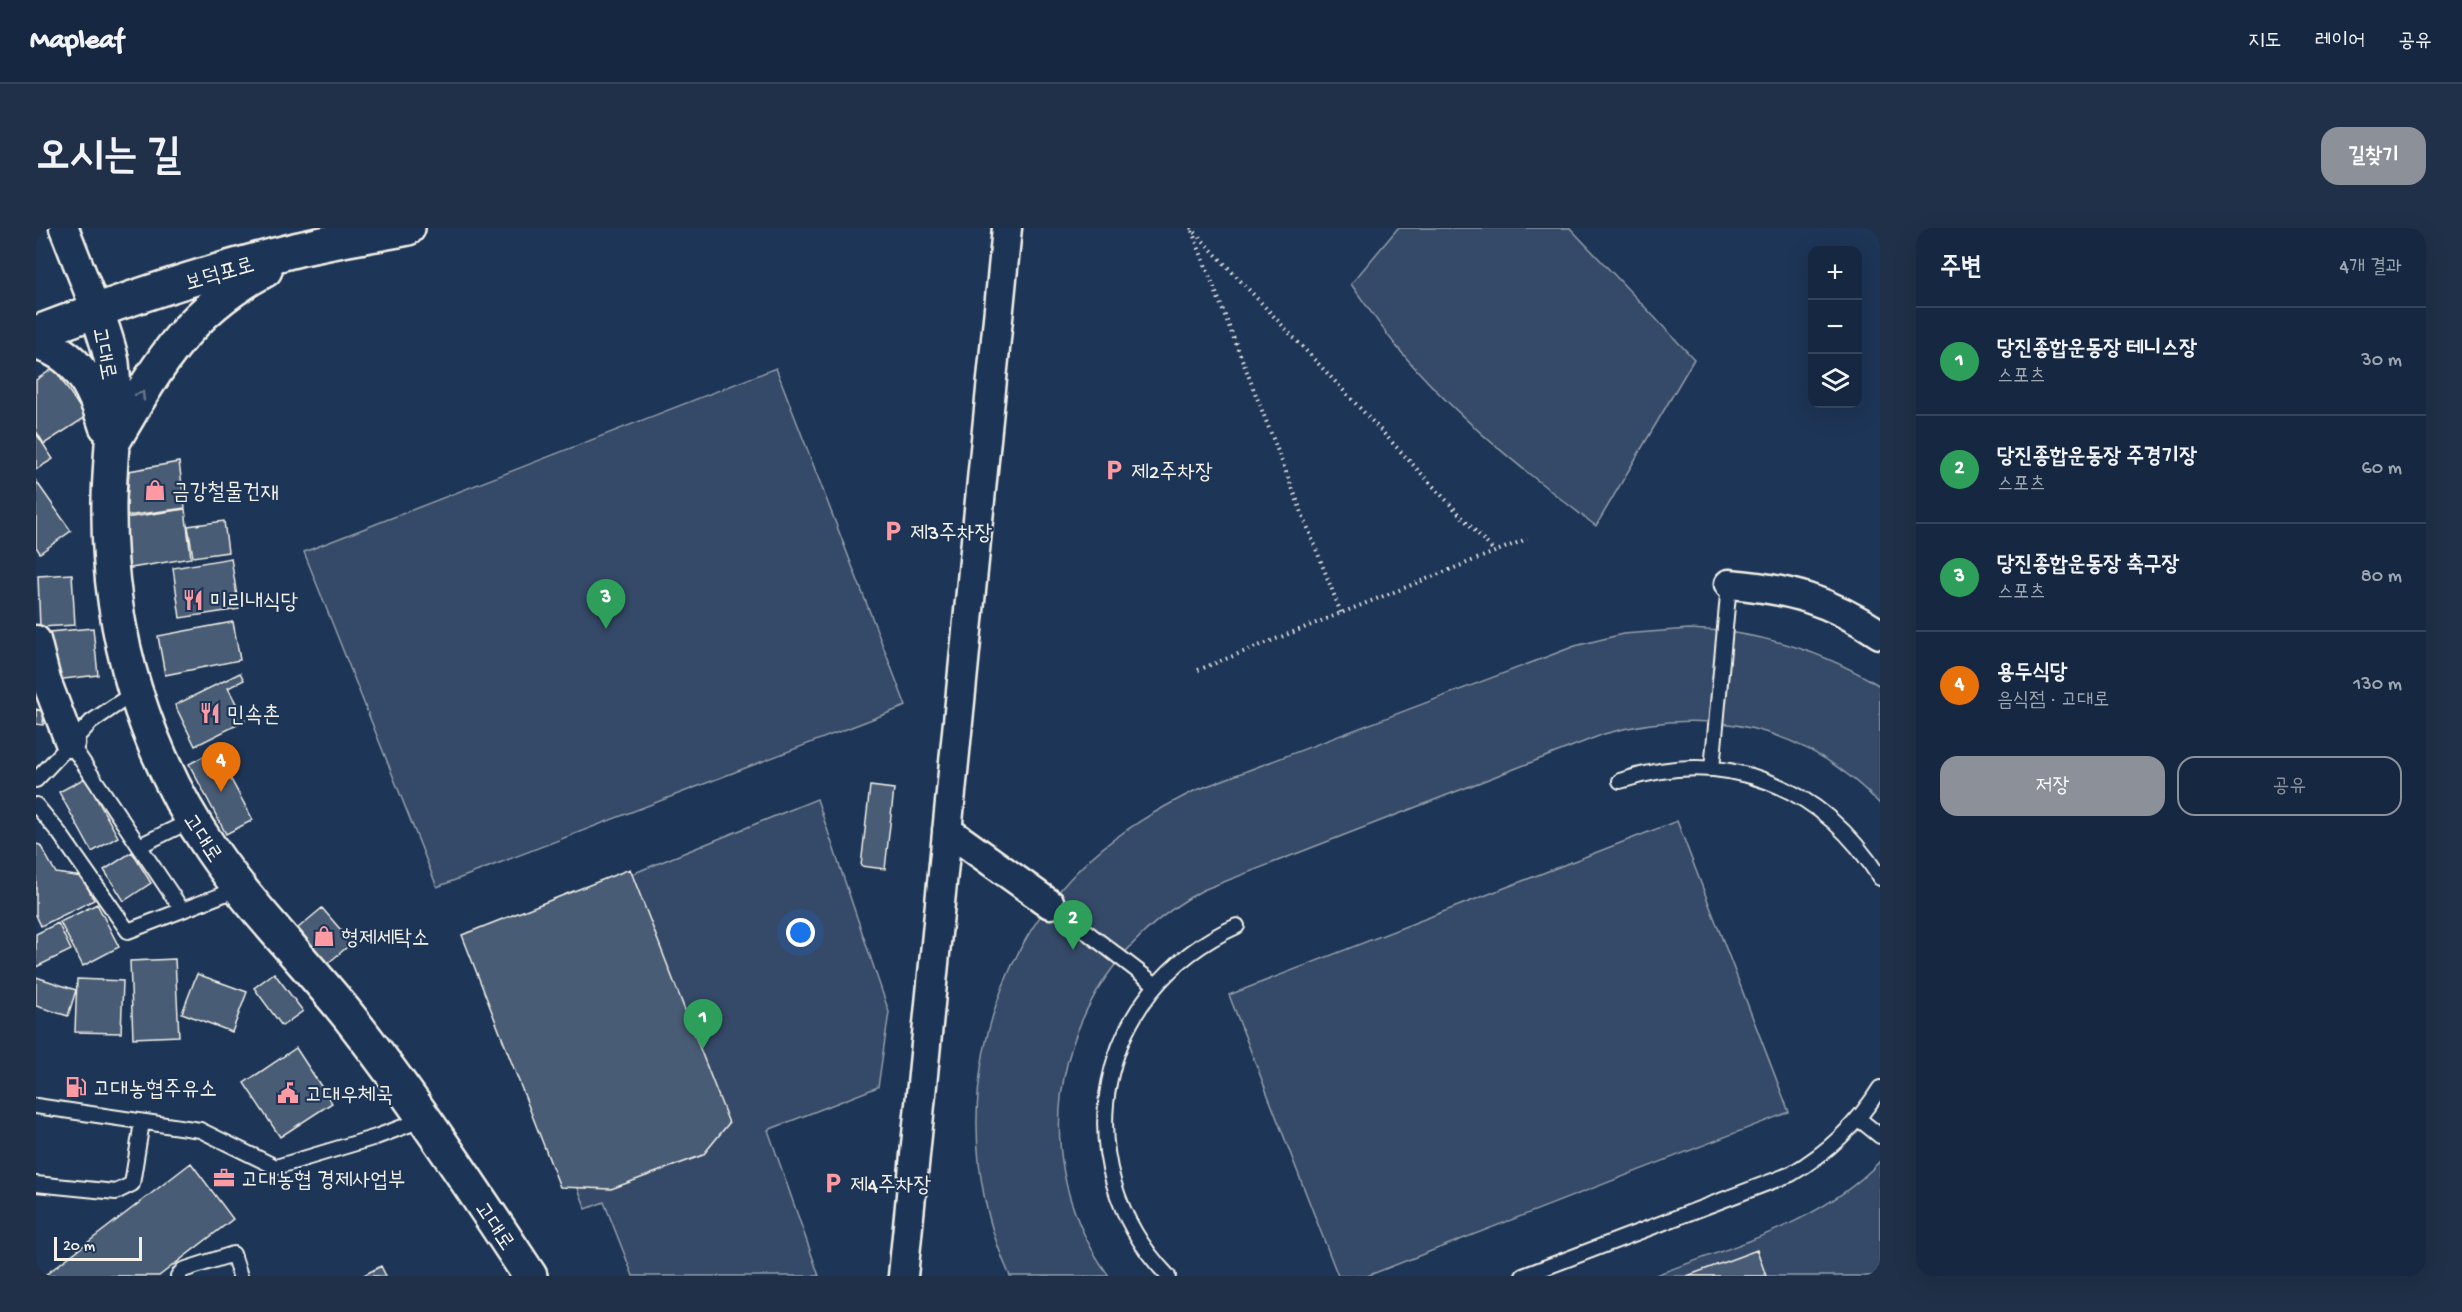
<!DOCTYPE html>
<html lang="ko">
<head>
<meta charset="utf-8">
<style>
  :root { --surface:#162841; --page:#1f3048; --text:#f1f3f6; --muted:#9ea6b1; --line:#35445a; --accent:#8c9099 }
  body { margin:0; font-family:"Gochi Hand","Poor Story",sans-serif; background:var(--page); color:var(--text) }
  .controls { position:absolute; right:18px; top:18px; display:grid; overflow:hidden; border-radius:12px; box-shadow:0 6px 24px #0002 }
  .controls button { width:54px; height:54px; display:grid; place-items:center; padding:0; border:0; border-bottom:2px solid var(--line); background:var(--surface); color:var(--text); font:30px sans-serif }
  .scale { position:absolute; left:18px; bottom:15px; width:88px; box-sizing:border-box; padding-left:6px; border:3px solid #f4f1e8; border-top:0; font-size:16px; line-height:21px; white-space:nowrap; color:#f4f1e8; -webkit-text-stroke:4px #1d3557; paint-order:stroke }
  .you { position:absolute; left:765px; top:705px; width:21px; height:21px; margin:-15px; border:4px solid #fff; border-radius:50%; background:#1a73e8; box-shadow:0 0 0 9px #1a73e833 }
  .badge { display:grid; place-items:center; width:39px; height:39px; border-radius:50%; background:var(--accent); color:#fff; font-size:20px; font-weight:700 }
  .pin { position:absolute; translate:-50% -50px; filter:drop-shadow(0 2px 3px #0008) }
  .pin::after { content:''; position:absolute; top:32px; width:21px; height:18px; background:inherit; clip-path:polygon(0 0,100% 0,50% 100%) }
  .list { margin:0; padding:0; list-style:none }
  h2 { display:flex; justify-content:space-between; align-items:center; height:78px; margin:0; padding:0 24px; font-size:26px }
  h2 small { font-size:20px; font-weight:400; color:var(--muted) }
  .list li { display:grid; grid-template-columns:39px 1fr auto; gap:18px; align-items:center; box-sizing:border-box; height:108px; padding:0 24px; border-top:2px solid var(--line) }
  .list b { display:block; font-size:22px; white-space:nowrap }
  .list p { margin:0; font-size:20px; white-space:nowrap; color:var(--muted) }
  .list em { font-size:20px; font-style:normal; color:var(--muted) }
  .actions { display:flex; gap:12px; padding:18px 24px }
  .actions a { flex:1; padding:14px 0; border:2px solid var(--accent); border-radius:18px; text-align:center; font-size:21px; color:var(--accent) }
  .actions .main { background:var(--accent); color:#fff }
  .icon { flex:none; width:33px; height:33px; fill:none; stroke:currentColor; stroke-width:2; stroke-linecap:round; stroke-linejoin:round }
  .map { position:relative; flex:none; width:1844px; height:1048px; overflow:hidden; border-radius:18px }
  header { display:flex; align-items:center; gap:36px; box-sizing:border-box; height:84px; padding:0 30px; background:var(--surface); border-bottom:2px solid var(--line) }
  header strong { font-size:28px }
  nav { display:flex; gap:33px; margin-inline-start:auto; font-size:21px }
  .intro { display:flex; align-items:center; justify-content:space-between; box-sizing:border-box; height:144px; padding:0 36px }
  h1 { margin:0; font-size:42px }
  .button { padding:15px 27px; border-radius:18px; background:var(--accent); color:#fff; font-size:21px; font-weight:700 }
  main { display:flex; gap:36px; padding:0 36px }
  aside { flex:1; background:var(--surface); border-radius:18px; box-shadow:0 6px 24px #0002 }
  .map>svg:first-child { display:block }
  .green { fill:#354a67; stroke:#949ea8; stroke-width:1.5 }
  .building { fill:#485b74; stroke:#f4f1e8; stroke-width:1.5 }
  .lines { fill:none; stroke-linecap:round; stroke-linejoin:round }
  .service-casing { stroke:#f4f1e8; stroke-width:18 }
  .minor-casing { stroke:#f4f1e8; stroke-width:33 }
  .tertiary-casing { stroke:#f4f1e8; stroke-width:38 }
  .path { stroke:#f4f1e8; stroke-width:4; stroke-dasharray:1.5 4.5; stroke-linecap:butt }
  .service { stroke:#1d3557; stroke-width:14 }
  .minor { stroke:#1d3557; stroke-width:28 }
  .tertiary { stroke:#1d3557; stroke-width:33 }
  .oneway { stroke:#68778a }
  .labels { text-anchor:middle; stroke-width:4.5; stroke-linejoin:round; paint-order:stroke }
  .street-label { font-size:22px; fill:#f4f1e8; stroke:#1d3557 }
  .poi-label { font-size:22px; fill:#f4f1e8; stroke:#1d3557; text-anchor:start }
</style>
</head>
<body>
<header>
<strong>Mapleaf</strong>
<nav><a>지도</a><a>레이어</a><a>공유</a></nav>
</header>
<div class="intro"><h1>오시는 길</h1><a class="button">길찾기</a></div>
<main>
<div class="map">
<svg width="1844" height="1048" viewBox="0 0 1844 1048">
  <rect width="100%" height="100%" fill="#1d3557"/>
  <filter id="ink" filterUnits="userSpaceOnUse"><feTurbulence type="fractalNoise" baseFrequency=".0167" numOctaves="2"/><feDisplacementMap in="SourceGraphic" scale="12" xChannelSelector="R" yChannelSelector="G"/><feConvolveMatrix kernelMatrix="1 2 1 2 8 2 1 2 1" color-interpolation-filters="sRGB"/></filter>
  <g filter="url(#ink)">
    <path class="green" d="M1362,0h172l124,131 -98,167c-71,-54 -142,-110 -199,-179 -16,-20 -31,-42 -46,-63z
      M740,140l130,338 -469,181 -133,-335z
      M1653,401c69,2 132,21 191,57v118c-75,-79 -174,-99 -276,-70l-401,156c-140,76 -190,254 -94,386h-99c-64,-140 -34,-313 81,-418 31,-28 66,-48 103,-67l381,-145 48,-12z
      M781,571l72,213 -11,75 -110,43 51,146h-186l-29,-74 -18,7 -107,-273z
      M1641,593l112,291 -422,164h-29l-109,-281z
      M1844,933v115h-227c77,-29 170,-53 227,-115z"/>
    <path class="building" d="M18,140l32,49 -42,27 -8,-13v-51z
      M0,205l17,26 -16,10 -1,-2z
      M143,234l6,46 -59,8 3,-45z
      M0,253l35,50 -31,22 -4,-6z
      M149,281l6,49 -66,11v-51z
      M188,293l4,31 -35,5 -5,-31z
      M195,330l8,51 -59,9 -7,-50z
      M36,346l3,51 -35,2 -2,-51z
      M197,394l7,38 -75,15 -7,-39z
      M57,400l5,47 -43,5 -6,-48z
      M204,445l4,7 -16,8 17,33 -50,25 -20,-41z
      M0,481l8,3 -1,13 -7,-1z
      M179,522l38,70 -27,14 -37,-70z
      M49,550l33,59 -26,15 -33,-60z
      M834,558l24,3 -9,80 -24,-3z
      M0,616l4,1 16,28 26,4 12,23 -53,26 -5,-11z
      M96,624l19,31 -27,18 -20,-31z
      M594,641l99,254 -26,32 -92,34 -51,-2 -98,-252z
      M61,676l22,43 -36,19 -23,-44z
      M286,680l30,35 -25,21 -29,-36z
      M22,695l13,27 -35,17v-33z
      M139,731l4,77 -46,2 -3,-77z
      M238,745l29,38 -21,15 -28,-38z
      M161,746l50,18 -15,40 -50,-19z
      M0,749l40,13 -8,26 -32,-10z
      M41,751l46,2 -2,52 -46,-1z
      M260,820l36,55 -52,34 -36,-54z
      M155,935l42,56 -74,57h-115z
      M1721,1022l9,26h-79z
      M345,1038l5,10h-24z"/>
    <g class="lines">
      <defs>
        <path id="service" d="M34,515l112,167
          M1676,541l17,-185
          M0,552l55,-58 44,-30
          M1584,553c105,-35 202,4 260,97
          M0,577l24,29 68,97 112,-43
          M103,618l53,-26
          M1014,676l106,81
          M0,878l164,24 76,37 100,-30 48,-18
          M1823,891l21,17
          M0,956l80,8 16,-8 10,-62
          M142,1048l5,-6 50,-16 7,22
          M1132,1048c-107,-112 -73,-287 69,-350
          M1487,1048l268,-102c38,-22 66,-49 89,-86"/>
        <path id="minor" d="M28,0l32,82
          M1693,356c60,5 100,16 151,50
          M0,412l10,40 24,63
          M911,602l103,74
          M867,1048l104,-1048"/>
        <path id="tertiary" d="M60,82c6,17 13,35 16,53 5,45 -2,92 -3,137 -1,65 7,129 26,190 18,57 42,110 76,159 42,62 97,115 143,174 63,81 120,168 176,253
          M0,105c86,-33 174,-62 263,-84 36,-8 73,-14 109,-21
          M0,115c42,10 58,45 70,83
          M77,214c44,-75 73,-130 152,-172"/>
      </defs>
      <use href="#service" class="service-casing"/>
      <use href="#minor" class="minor-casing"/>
      <use href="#tertiary" class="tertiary-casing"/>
      <path class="path" d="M1155,0l303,323
        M1156,3l149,382
        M1162,442l329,-131"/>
      <use href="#service" class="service"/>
      <use href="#minor" class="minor"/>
      <use href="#tertiary" class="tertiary"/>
    </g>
    <defs><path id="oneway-chevron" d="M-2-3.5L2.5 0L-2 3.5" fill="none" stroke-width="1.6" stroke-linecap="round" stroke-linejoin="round" transform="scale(1.5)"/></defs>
    <use class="oneway" href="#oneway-chevron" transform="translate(105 167) rotate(-59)"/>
  </g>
  <defs>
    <symbol id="parking-bare" viewBox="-9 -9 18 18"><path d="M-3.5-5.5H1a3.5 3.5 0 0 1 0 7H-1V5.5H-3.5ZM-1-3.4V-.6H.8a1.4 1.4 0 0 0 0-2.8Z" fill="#ff9aa2" stroke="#1d3557" stroke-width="2.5" paint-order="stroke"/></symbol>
    <symbol id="shop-bare" viewBox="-9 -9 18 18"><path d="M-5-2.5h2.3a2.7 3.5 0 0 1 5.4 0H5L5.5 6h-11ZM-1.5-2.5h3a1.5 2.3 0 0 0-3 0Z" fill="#ff9aa2" stroke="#1d3557" stroke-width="2.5" paint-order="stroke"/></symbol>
    <symbol id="restaurant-bare" viewBox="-9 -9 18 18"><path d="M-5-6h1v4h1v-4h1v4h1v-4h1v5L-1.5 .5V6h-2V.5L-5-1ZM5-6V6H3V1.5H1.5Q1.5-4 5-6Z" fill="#ff9aa2" stroke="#1d3557" stroke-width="2.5" paint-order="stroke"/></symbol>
    <symbol id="fuel-bare" viewBox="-9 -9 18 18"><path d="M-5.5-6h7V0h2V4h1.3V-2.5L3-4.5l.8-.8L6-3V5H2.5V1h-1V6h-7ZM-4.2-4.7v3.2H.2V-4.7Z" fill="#ff9aa2" stroke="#1d3557" stroke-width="2.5" paint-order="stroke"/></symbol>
    <symbol id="civic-bare" viewBox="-9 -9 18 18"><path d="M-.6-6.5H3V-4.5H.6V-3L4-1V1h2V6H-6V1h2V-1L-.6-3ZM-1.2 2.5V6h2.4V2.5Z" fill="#ff9aa2" stroke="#1d3557" stroke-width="2.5" paint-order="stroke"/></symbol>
    <symbol id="office-bare" viewBox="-9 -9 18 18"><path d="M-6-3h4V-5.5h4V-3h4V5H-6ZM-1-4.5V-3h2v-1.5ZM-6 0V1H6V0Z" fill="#ff9aa2" stroke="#1d3557" stroke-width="2.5" paint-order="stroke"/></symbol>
  </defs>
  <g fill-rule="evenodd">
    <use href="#parking-bare" x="1063" y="227" width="30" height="30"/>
    <use href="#shop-bare" x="104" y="247" width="30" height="30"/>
    <use href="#parking-bare" x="842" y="288" width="30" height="30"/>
    <use href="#restaurant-bare" x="142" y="357" width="30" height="30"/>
    <use href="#restaurant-bare" x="159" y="470" width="30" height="30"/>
    <use href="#shop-bare" x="273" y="693" width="30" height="30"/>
    <use href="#fuel-bare" x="25" y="844" width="30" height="30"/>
    <use href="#civic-bare" x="237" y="850" width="30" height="30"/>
    <use href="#office-bare" x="173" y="935" width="30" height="30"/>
    <use href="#parking-bare" x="782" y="940" width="30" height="30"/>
  </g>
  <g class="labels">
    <g class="street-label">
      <text transform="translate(183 44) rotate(-16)" y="8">보덕포로</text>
      <text transform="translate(70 125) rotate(79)" y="8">고대로</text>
      <text transform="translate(168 609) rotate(57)" y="8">고대로</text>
      <text transform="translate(460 997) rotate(56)" y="8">고대로</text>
    </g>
    <g class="poi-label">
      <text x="1095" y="250">제2주차장</text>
      <text x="136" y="270">금강철물건재</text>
      <text x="874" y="311">제3주차장</text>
      <text x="174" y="380">미리내식당</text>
      <text x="191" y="493">민속촌</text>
      <text x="305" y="716">형제세탁소</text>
      <text x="57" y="867">고대농협주유소</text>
      <text x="269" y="873">고대우체국</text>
      <text x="205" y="958">고대농협 경제사업부</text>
      <text x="814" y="963">제4주차장</text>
    </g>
  </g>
</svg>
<div class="controls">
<button>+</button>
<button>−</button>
<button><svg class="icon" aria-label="layers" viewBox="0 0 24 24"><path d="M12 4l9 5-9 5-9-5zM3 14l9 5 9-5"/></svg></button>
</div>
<div class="scale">20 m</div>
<div class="you"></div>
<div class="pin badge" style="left:667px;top:821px;background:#2e9e5b">1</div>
<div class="pin badge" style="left:1037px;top:722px;background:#2e9e5b">2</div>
<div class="pin badge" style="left:570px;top:401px;background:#2e9e5b">3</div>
<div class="pin badge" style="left:185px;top:564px;background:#e8710a">4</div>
</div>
<aside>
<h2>주변<small>4개 결과</small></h2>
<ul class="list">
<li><span class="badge" style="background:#2e9e5b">1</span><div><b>당진종합운동장 테니스장</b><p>스포츠</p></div><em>30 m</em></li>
<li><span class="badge" style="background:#2e9e5b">2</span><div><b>당진종합운동장 주경기장</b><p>스포츠</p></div><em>60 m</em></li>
<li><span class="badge" style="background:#2e9e5b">3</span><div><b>당진종합운동장 축구장</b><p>스포츠</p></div><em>80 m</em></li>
<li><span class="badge" style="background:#e8710a">4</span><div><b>용두식당</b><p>음식점 · 고대로</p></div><em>130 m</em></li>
</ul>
<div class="actions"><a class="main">저장</a><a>공유</a></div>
</aside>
</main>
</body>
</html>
